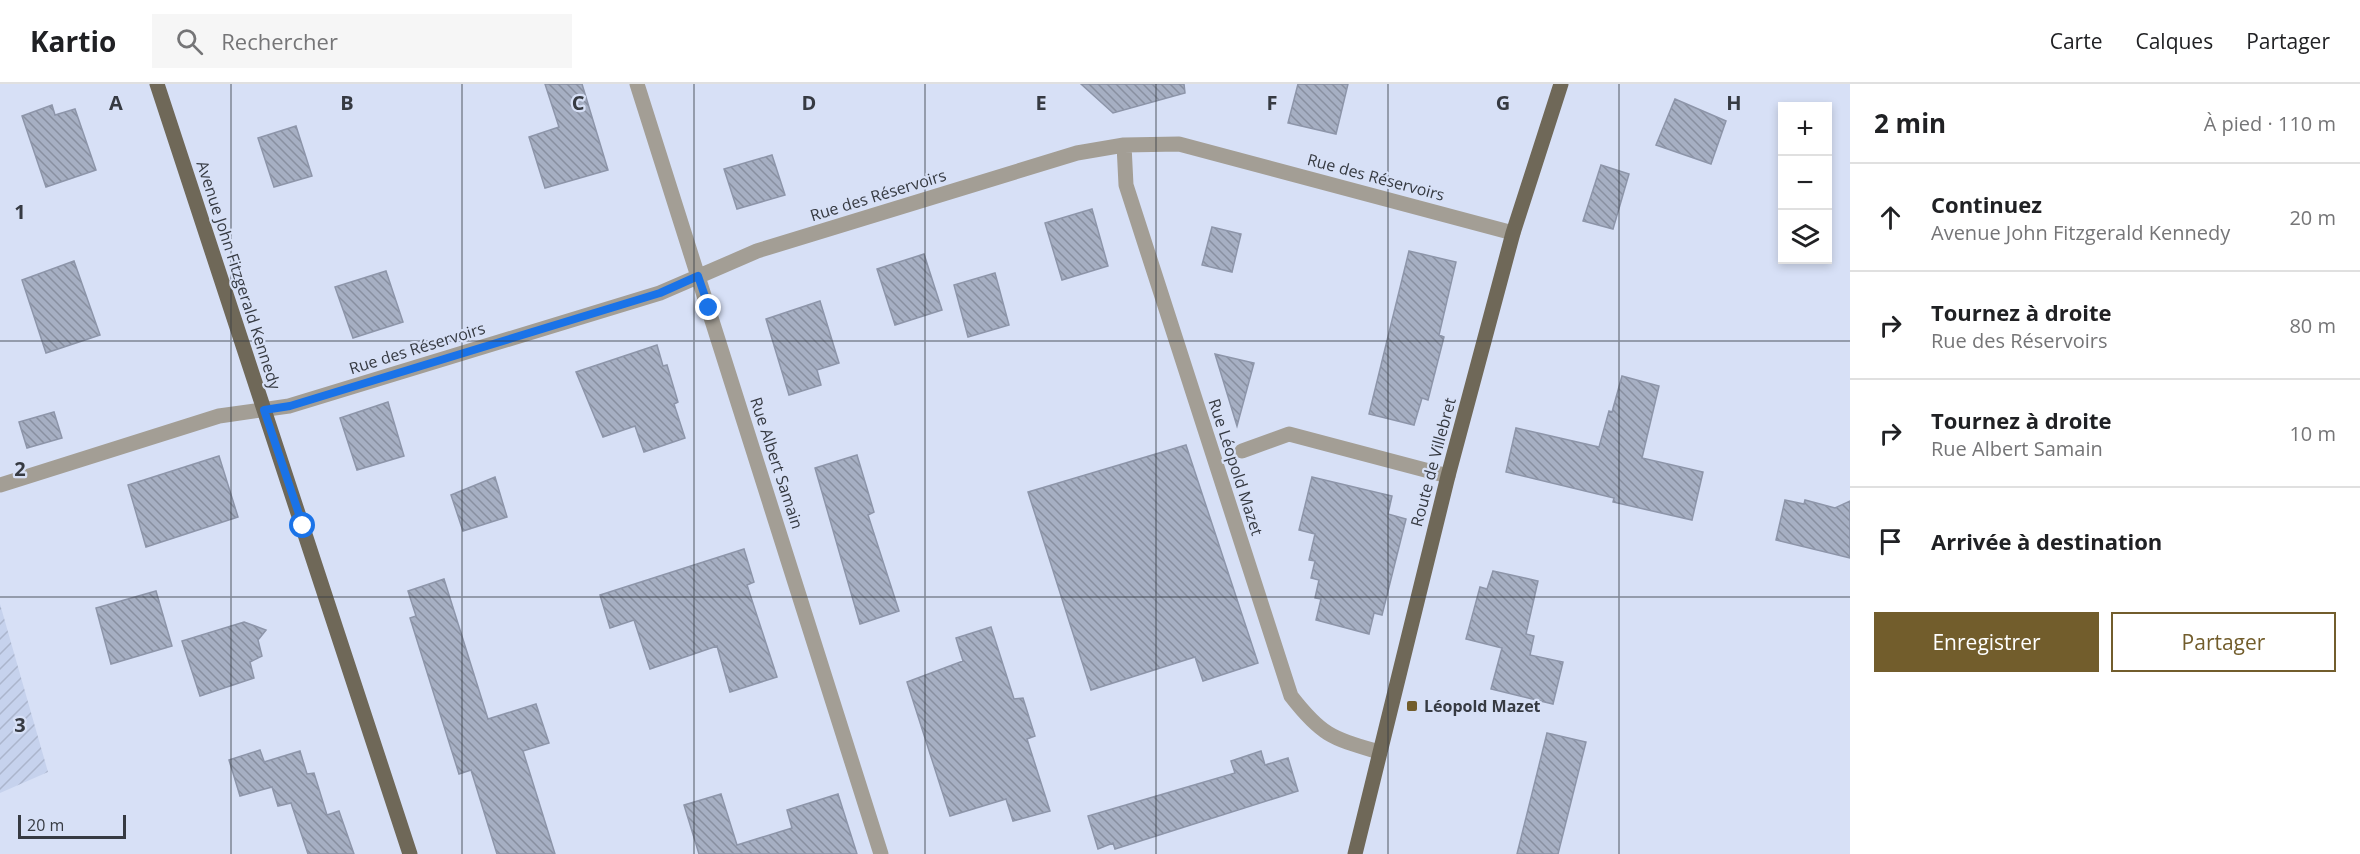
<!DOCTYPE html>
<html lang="fr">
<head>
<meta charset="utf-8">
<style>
  :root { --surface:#fff; --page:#f6f6f6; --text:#202124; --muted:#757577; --line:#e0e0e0; --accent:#725d2c }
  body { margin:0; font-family:"Open Sans",sans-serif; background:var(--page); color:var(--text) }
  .controls { position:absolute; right:18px; top:18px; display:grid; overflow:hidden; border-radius:0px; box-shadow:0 3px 9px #0003 }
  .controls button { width:54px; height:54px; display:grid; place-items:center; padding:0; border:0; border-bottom:2px solid var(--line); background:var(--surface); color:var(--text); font:30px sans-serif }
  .scale { position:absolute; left:18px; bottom:15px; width:108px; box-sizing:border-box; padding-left:6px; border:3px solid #363a42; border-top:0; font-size:16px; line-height:21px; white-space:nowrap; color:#363a42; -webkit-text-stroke:4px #d7e0f6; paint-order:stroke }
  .stop { position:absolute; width:18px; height:18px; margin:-14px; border:4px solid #1a73e8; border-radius:50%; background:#fff }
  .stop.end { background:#1a73e8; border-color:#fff; box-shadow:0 2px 6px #0008 }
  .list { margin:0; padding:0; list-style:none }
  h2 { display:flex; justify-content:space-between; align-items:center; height:78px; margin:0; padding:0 24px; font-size:26px }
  h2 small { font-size:20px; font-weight:400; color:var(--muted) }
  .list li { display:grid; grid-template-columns:39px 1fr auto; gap:18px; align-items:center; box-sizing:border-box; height:108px; padding:0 24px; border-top:2px solid var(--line) }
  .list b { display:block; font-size:22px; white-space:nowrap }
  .list p { margin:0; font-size:20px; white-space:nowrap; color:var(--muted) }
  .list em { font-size:20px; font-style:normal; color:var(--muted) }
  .actions { display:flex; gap:12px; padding:18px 24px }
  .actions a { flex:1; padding:14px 0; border:2px solid var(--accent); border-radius:0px; text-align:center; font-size:21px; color:var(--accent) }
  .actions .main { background:var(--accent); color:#fff }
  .icon { flex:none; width:33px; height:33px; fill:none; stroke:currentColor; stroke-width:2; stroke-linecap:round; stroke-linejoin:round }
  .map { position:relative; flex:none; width:1850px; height:770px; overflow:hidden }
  header { display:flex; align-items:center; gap:36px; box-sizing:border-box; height:84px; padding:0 30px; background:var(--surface); border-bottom:2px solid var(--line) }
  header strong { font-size:28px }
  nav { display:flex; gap:33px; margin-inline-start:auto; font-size:21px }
  .search { width:420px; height:54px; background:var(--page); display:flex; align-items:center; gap:15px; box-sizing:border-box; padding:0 21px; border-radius:0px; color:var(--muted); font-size:22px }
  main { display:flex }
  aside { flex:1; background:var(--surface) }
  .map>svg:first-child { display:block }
  .industrial { fill:url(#industrial-furrows) }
  .building { fill:url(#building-back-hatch); stroke:#8d95a9; stroke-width:1.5 }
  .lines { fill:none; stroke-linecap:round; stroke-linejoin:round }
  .minor { stroke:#a39e95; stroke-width:15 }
  .major { stroke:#6f6858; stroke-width:15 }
  .route { stroke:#1a73e8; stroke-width:8 }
  .grid { fill:none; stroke:#363a42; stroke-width:1.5; stroke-opacity:0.55 }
  .poi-dot { fill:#725d2c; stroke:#d7e0f6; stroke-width:2 }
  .labels { text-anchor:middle; stroke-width:4.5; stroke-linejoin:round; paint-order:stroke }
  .street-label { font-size:16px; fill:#363a42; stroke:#d7e0f6 }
  .poi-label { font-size:16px; font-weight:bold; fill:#363a42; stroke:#d7e0f6; text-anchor:start }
  .grid-label { font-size:20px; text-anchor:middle; font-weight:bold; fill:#363a42; stroke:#d7e0f6; stroke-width:4.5; stroke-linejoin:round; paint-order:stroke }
</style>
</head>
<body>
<header>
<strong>Kartio</strong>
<div class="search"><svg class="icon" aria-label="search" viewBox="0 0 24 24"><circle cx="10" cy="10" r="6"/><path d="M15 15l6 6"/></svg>Rechercher</div>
<nav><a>Carte</a><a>Calques</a><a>Partager</a></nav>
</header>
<main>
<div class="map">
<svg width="1850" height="770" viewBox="0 0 1850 770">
  <defs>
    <pattern id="industrial-furrows" width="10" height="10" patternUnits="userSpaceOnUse" patternTransform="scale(1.5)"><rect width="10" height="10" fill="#c6d2ed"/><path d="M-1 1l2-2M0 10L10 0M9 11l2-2" fill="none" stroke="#abb5cc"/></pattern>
    <pattern id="building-back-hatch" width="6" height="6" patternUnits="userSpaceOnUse" patternTransform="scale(1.5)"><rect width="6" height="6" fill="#a6afc3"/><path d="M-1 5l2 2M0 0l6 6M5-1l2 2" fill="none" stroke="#888fa0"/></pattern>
  </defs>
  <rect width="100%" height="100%" fill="#d7e0f6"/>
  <path class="industrial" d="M0,520l48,168 -48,21z"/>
  <path class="building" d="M545,0h37l26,86 -63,18 -16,-51 30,-10z
    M1081,0h103l1,9 -72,20z
    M1298,0h50l-12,50 -48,-11z
    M1675,15l51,22 -15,43 -55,-19z
    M52,21l3,10 20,-6 21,61 -50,17 -24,-71z
    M296,42l16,50 -38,11 -16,-49z
    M772,71l13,40 -48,14 -13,-40z
    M1601,81l28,9 -16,55 -30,-8z
    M1092,125l16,57 -46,14 -17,-57z
    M1212,143l29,7 -9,38 -30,-7z
    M1409,167l47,11 -17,73 5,2 -16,63 -6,-2 -8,27 -45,-11z
    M924,170l18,56 -47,15 -18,-56z
    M74,177l26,74 -54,18 -24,-73z
    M386,187l17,51 -50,16 -18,-51z
    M995,189l14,52 -41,12 -14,-52z
    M820,217l19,62 -22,7 4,15 -32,10 -23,-76z
    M657,261l6,21 4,-1 11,37 -4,2 11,34 -41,14 -9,-26 -32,11 -27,-65z
    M1215,270l39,9 -17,63z
    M1622,292l37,10 -17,72 61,14 -11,48 -79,-18 1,-4 -108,-26 10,-44 83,19 10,-36 3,1z
    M388,318l16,54 -47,14 -17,-52z
    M54,328l8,26 -35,10 -8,-26z
    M1186,361l72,218 -55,18 -8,-24 -104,33 -63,-198z
    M857,371l17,57 -6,3 31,96 -39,13 -45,-156z
    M219,372l19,61 -92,30 -18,-62z
    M495,393l12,40 -44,14 -12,-36z
    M1312,393l80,19 -4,18 18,5 -24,96 -8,-2 -5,21 -53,-14 5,-21 -6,-1 4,-18 -8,-2 4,-17 -6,-1 6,-26 -16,-4z
    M1785,416l19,4 1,-4 30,8 15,-7v57l-74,-18z
    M744,465l10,33 -7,3 30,92 -47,15 -13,-46 -67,23 -16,-49 -24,8 -10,-33z
    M1493,487l45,10 -12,53 8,2 -4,19 33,7 -10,42 -62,-15 11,-41 -36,-9 14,-52 7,2z
    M444,495l44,140 48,-15 13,39 -26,8 32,103h-58l-26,-84 -12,4 -49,-156 6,-2 -8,-25z
    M156,507l16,55 -61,18 -15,-56z
    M244,538l22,8 -8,10 4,16 -12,6 4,16 -54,18 -18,-55z
    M991,543l23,72 9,-1 12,38 -8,3 23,72 -37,10 -7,-22 -56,17 -43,-134 56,-21 -7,-23z
    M1547,649l39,9 -28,112h-41z
    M260,666l5,14 -1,-2 36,-11 7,23 7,-1 13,42 12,-4 15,43h-46l-17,-51 -13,3 -6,-19 -32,9 -11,-36z
    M1261,667l4,14 23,-7 10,33 -183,58 -2,-6 -15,6 -10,-33 147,-43 -4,-12z
    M721,710l16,51 55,-17 -5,-18 51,-16 19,60h-158l-15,-49z"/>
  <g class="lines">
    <path class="minor" d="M637,0l244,770
      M1124,61l2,40 165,511c31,40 41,42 88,56
      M1242,367l47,-17 159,42
      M0,401l219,-69 70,-10 371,-113 97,-42 320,-98 47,-8 55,-1 334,89"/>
    <path class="major" d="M157,0l253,770
      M1355,770l93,-378 65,-243 48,-149"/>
  </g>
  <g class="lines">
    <path class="route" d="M303,442l-39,-116 26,-4 370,-113 38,-17 11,32"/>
  </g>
  <path class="grid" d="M231,0v770M462,0v770M694,0v770M925,0v770M1156,0v770M1388,0v770M1619,0v770M0,257h1850M0,513h1850"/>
  <rect class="poi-dot" x="1406" y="616" width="12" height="12" rx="3"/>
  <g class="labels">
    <g class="street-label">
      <text transform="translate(1376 93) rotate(15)" y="6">Rue des Réservoirs</text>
      <text transform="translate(878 111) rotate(-17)" y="6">Rue des Réservoirs</text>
      <text transform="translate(239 191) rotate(72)" y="6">Avenue John Fitzgerald Kennedy</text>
      <text transform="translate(417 264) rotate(-17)" y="6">Rue des Réservoirs</text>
      <text transform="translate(1433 378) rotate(-75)" y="6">Route de Villebret</text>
      <text transform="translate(777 379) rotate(72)" y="6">Rue Albert Samain</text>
      <text transform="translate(1236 383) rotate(72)" y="6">Rue Léopold Mazet</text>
    </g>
    <g class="poi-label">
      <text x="1424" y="628">Léopold Mazet</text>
    </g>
  </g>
  <g class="grid-label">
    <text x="116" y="26">A</text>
    <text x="347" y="26">B</text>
    <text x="578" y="26">C</text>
    <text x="809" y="26">D</text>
    <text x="1041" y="26">E</text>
    <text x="1272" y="26">F</text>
    <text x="1503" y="26">G</text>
    <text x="1734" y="26">H</text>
    <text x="20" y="135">1</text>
    <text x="20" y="392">2</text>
    <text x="20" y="648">3</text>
  </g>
</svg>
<div class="controls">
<button>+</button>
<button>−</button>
<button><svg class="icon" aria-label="layers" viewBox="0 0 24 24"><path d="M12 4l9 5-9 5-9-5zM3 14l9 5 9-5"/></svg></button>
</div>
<div class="scale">20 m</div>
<div class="stop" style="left:303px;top:442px"></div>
<div class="stop end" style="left:709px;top:224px"></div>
</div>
<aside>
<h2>2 min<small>À pied · 110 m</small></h2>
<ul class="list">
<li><svg class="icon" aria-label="ahead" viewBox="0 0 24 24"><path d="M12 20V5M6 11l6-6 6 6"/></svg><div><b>Continuez</b><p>Avenue John Fitzgerald Kennedy</p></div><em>20 m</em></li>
<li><svg class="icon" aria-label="right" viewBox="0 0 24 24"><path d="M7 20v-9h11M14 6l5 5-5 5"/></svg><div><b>Tournez à droite</b><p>Rue des Réservoirs</p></div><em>80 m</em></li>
<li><svg class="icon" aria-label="right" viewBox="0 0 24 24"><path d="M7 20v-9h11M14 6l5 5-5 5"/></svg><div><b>Tournez à droite</b><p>Rue Albert Samain</p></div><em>10 m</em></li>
<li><svg class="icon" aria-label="arrive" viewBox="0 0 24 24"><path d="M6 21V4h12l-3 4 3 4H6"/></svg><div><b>Arrivée à destination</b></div></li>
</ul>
<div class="actions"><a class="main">Enregistrer</a><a>Partager</a></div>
</aside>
</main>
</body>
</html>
